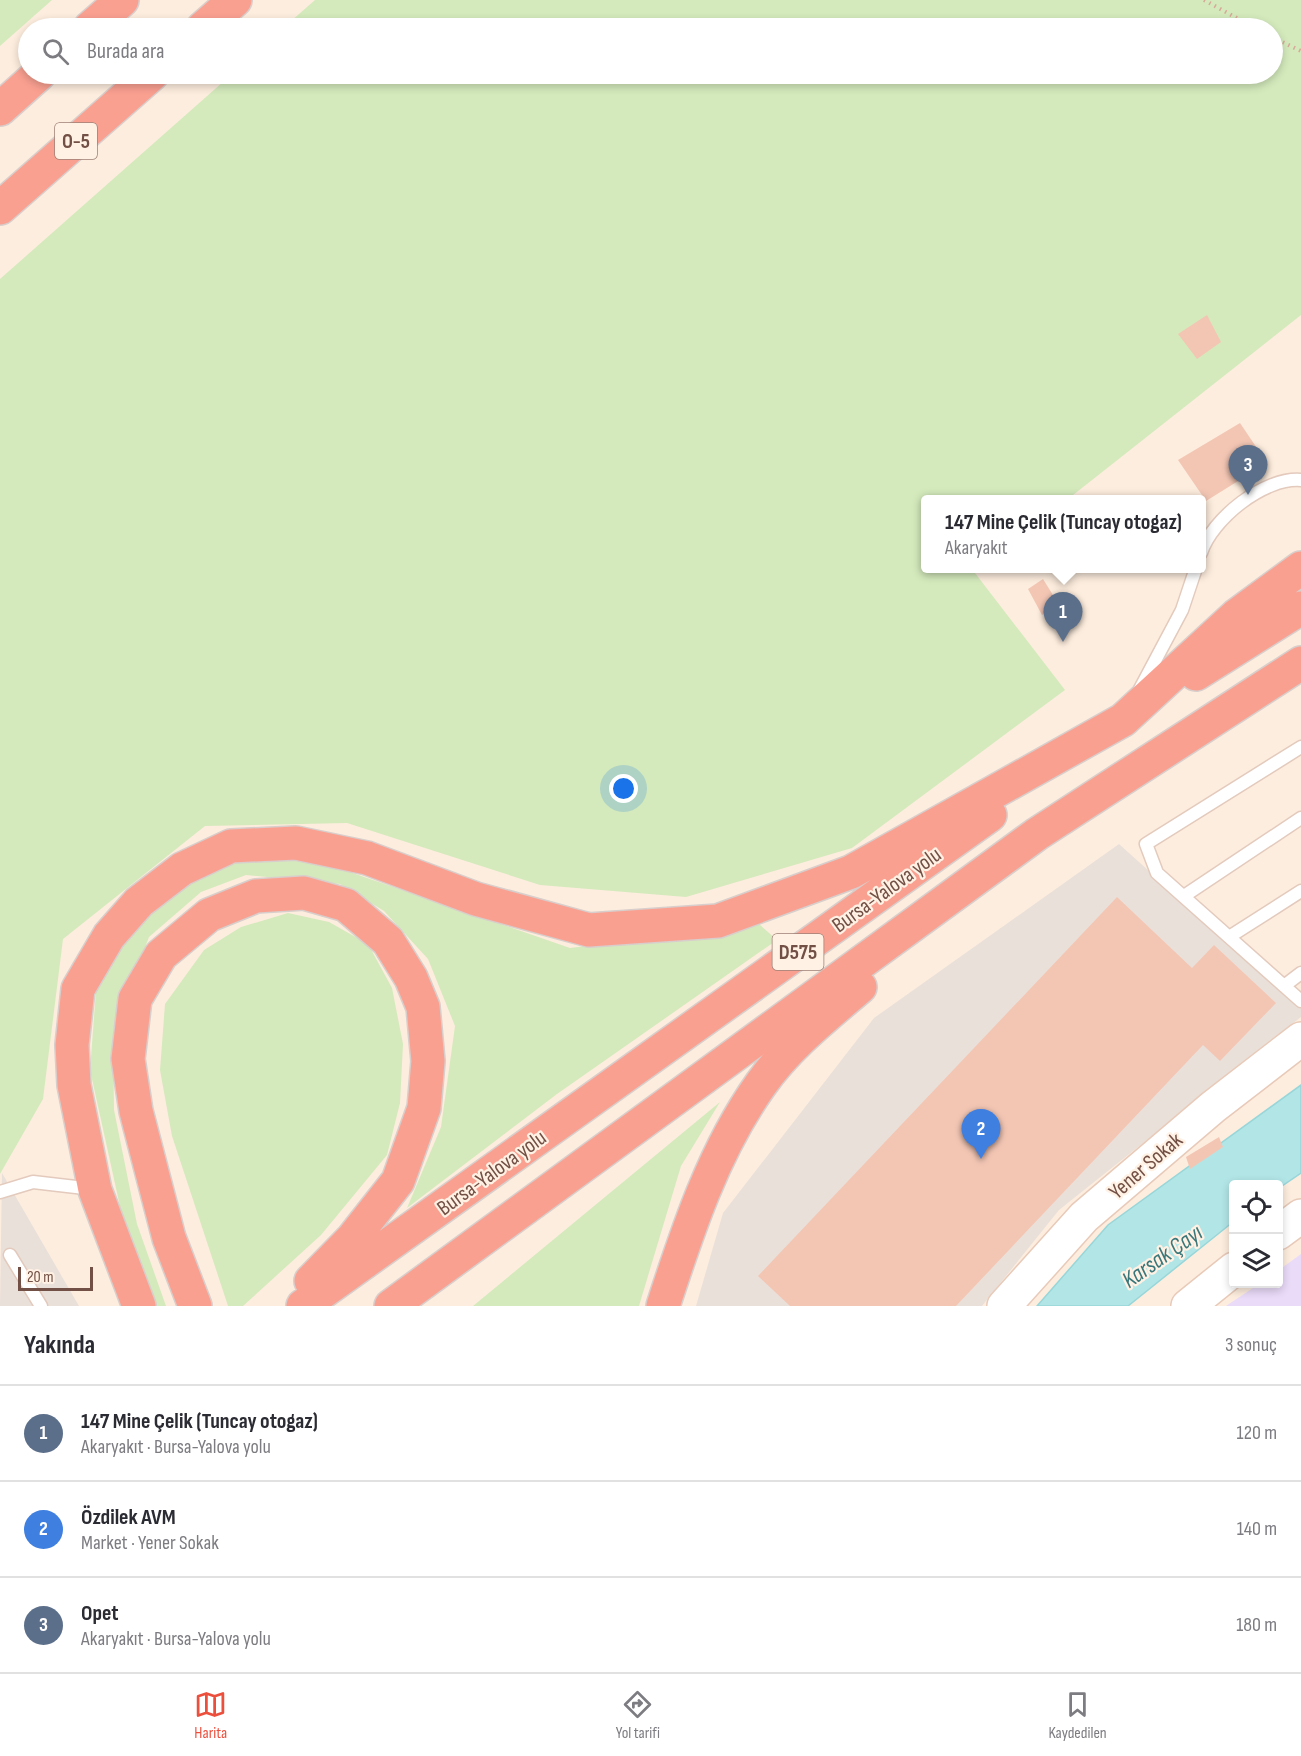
<!DOCTYPE html>
<html lang="tr">
<head>
<meta charset="utf-8">
<style>
  :root { --surface:#fff; --page:#f2f2f3; --text:#2b2b33; --muted:#7c7c81; --line:#e1e1e2; --accent:#ed4f3d }
  body { margin:0; font-family:"Sofia Sans Condensed",sans-serif; background:var(--page); color:var(--text) }
  .controls { position:absolute; right:18px; bottom:18px; display:grid; overflow:hidden; border-radius:6px; box-shadow:0 3px 9px #0003 }
  .controls button { width:54px; height:54px; display:grid; place-items:center; padding:0; border:0; border-bottom:2px solid var(--line); background:var(--surface); color:var(--text); font:30px sans-serif }
  .scale { position:absolute; left:18px; bottom:15px; width:75px; box-sizing:border-box; padding-left:6px; border:3px solid #735045; border-top:0; font-size:16px; line-height:21px; white-space:nowrap; color:#735045; -webkit-text-stroke:4px #fff1e4; paint-order:stroke }
  .you { position:absolute; left:624px; top:789px; width:21px; height:21px; margin:-15px; border:4px solid #fff; border-radius:50%; background:#1a73e8; box-shadow:0 0 0 9px #1a73e833 }
  .badge { display:grid; place-items:center; width:39px; height:39px; border-radius:50%; background:var(--accent); color:#fff; font-size:20px; font-weight:700 }
  .pin { position:absolute; translate:-50% -50px; filter:drop-shadow(0 2px 3px #0008) }
  .pin::after { content:''; position:absolute; top:32px; width:21px; height:18px; background:inherit; clip-path:polygon(0 0,100% 0,50% 100%) }
  .popup { position:absolute; left:921px; top:495px; width:285px; height:78px; box-sizing:border-box; display:grid; place-content:center; border-radius:6px; background:var(--surface); filter:drop-shadow(0 2px 4px #0005); font-size:20px; white-space:nowrap; color:var(--muted) }
  .popup b { font-size:22px; color:var(--text) }
  .popup::after { content:''; position:absolute; left:50%; top:100%; margin-left:-12px; border:12px solid transparent; border-top-color:var(--surface) }
  .list { margin:0; padding:0; list-style:none }
  h2 { display:flex; justify-content:space-between; align-items:center; height:78px; margin:0; padding:0 24px; font-size:26px }
  h2 small { font-size:20px; font-weight:400; color:var(--muted) }
  .list li { display:grid; grid-template-columns:39px 1fr auto; gap:18px; align-items:center; box-sizing:border-box; height:96px; padding:0 24px; border-top:2px solid var(--line) }
  .list b { display:block; font-size:22px; white-space:nowrap }
  .list p { margin:0; font-size:20px; white-space:nowrap; color:var(--muted) }
  .list em { font-size:20px; font-style:normal; color:var(--muted) }
  .icon { flex:none; width:33px; height:33px; fill:none; stroke:currentColor; stroke-width:2; stroke-linecap:round; stroke-linejoin:round }
  .map { position:relative; flex:none; width:1301px; height:1306px; overflow:hidden }
  .search { position:absolute; background:var(--surface); box-shadow:0 3px 9px #0003; left:18px; right:18px; top:18px; height:66px; display:flex; align-items:center; gap:15px; box-sizing:border-box; padding:0 21px; border-radius:33px; color:var(--muted); font-size:22px }
  .sheet { height:366px; background:var(--surface) }
  nav { display:flex; justify-content:space-around; align-items:center; box-sizing:border-box; height:84px; border-top:2px solid var(--line); background:var(--surface); font-size:16px; color:var(--muted) }
  nav a { display:grid; justify-items:center; gap:3px }
  nav .on { color:var(--accent) }
  .map>svg:first-child { display:block }
  .industrial { fill:#eae0da }
  .education { fill:#eadbf9 }
  .green { fill:#d4eabc }
  .water { fill:#b2e5e6; stroke:#98d6d9; stroke-width:1.5 }
  .building { fill:#f3c6b4 }
  .lines { fill:none; stroke-linecap:round; stroke-linejoin:round }
  .lane-casing { stroke:#e3cabd; stroke-width:15 }
  .secondary-casing { stroke:#e8cab9; stroke-width:36 }
  .highway-casing { stroke:#d8cecb; stroke-width:36 }
  .path { stroke:#d7a998; stroke-width:4; stroke-dasharray:1.5 4.5; stroke-linecap:butt }
  .lane { stroke:#fff; stroke-width:12 }
  .secondary { stroke:#fff; stroke-width:33 }
  .highway { stroke:#faa091; stroke-width:33 }
  .labels { text-anchor:middle; stroke-width:4.5; stroke-linejoin:round; paint-order:stroke }
  .shield { fill:#fff1e4; stroke:#9d8075; stroke-width:1.5 }
  .shield-label { font-size:21px; font-weight:bold; fill:#735045 }
  .street-label { font-size:22px; fill:#735045; stroke:#fff1e4 }
  .water-label { font-size:24px; font-style:italic; fill:#3a777a; stroke:#fff1e4 }
</style>
</head>
<body>
<div class="map">
<svg width="1301" height="1306" viewBox="0 0 1301 1306">
  <rect width="100%" height="100%" fill="#fdedde"/>
  <path class="industrial" d="M1119,844l182,164v9l-242,193 -77,96h-286l27,-93 151,-195z
    M2,1173l77,133h-79z"/>
  <path class="education" d="M1301,1254v52h-75l33,-22h19l1,-14z"/>
  <path class="green" d="M0,0h52l-52,46z
    M315,0h986v315l-233,184 -143,1v68l55,1 -5,4 90,117 -213,158 -166,49 -146,-12 -193,-62 -142,3 -142,113 -20,160 -43,75v-895l232,-205h1040v-46h-989z
    M309,858l261,90 189,-24 18,16 -220,154 -150,114 34,-81 14,-101 -27,-67 -44,-48 -44,-27 -94,-9 -45,17 -52,45 -36,94 1,79 23,114 29,82h-13l-30,-86 -33,-150 6,-79 17,-42 75,-73 57,-17z
    M288,913l41,9 39,22 24,44 11,56 -3,59 -13,52 -66,80 -78,71h-15l-56,-170 -12,-66 5,-66 39,-54 37,-23z
    M720,1102l-39,64 -42,140h-166z"/>
  <path class="water" d="M1301,1085v88l-22,15 -1,-4h-44l-1,38 -105,84h-91l71,-81z"/>
  <path class="building" d="M1207,315l14,27 -24,17 -19,-25z
    M1240,423l27,40 -61,38 -28,-41z
    M1043,579l15,24 -16,12 -14,-26z
    M1117,897l75,71 22,-23 62,58 -56,58 -17,-16 -247,261h-166l-32,-30z
    M1219,1137l4,10 -33,22 -4,-12z"/>
  <g class="lines">
    <defs>
      <path id="lane" d="M1201,553c11,-34 63,-76 100,-73
        M1140,689l42,-79 14,-42
        M1301,747l-155,97 11,29 144,128
        M1184,896l117,-78
        M1229,937l72,-46
        M1284,986l17,-13
        M0,1192l33,-10 60,7
        M10,1255l31,51"/>
      <path id="secondary" d="M1278,1233l23,-17
        M1004,1306l80,-89 129,-110 88,-68
        M1188,1306l46,-37"/>
      <path id="highway" d="M90,28l32,-28
        M203,28l32,-28
        M0,109l39,-35
        M0,208l152,-134
        M1196,674l105,-66
        M139,1306l-44,-116 -21,-105 -2,-40 6,-56 31,-53 30,-34 43,-33 49,-23 65,-3 71,15 109,41 113,31 129,-9 133,-49 272,-152 114,-105 64,-47
        M195,1306l-26,-68 -33,-127 -8,-52 7,-60 26,-44 48,-40 47,-19 48,-3 42,12 42,36 23,37 12,29 5,54 -4,47 -26,73 -45,57 -42,43
        M303,1306l687,-491
        M391,1306l646,-472 264,-171
        M663,1306c25,-77 51,-156 98,-222 27,-38 64,-67 99,-97"/>
    </defs>
    <use href="#lane" class="lane-casing"/>
    <use href="#secondary" class="secondary-casing"/>
    <use href="#highway" class="highway-casing"/>
    <path class="path" d="M1204,0l51,28
      M1272,37l29,14"/>
    <use href="#lane" class="lane"/>
    <use href="#secondary" class="secondary"/>
    <use href="#highway" class="highway"/>
  </g>
  <g class="labels">
    <g class="shield">
      <rect x="55" y="123" width="42" height="36" rx="4.5"/>
      <rect x="772.5" y="934" width="51" height="36" rx="4.5"/>
    </g>
    <g class="shield-label">
      <text x="76" y="148">O-5</text>
      <text x="798" y="959">D575</text>
    </g>
    <g class="street-label">
      <text transform="translate(886 889) rotate(-36)" y="8">Bursa-Yalova yolu</text>
      <text transform="translate(1145 1165) rotate(-41)" y="8">Yener Sokak</text>
      <text transform="translate(491 1172) rotate(-36)" y="8">Bursa-Yalova yolu</text>
    </g>
    <g class="water-label">
      <text transform="translate(1162 1256) rotate(-35)" y="8">Karsak Çayı</text>
    </g>
  </g>
</svg>
<div class="controls">
<button><svg class="icon" aria-label="locate" viewBox="0 0 24 24"><circle cx="12" cy="12" r="6"/><path d="M12 2v4M12 18v4M2 12h4M18 12h4"/></svg></button>
<button><svg class="icon" aria-label="layers" viewBox="0 0 24 24"><path d="M12 4l9 5-9 5-9-5zM3 14l9 5 9-5"/></svg></button>
</div>
<div class="scale">20 m</div>
<div class="you"></div>
<div class="pin badge" style="left:1063px;top:642px;background:#5c6f8a">1</div>
<div class="popup"><b>147 Mine Çelik (Tuncay otogaz)</b>Akaryakıt</div>
<div class="pin badge" style="left:981px;top:1159px;background:#3f7fe0">2</div>
<div class="pin badge" style="left:1248px;top:495px;background:#5c6f8a">3</div>
<div class="search"><svg class="icon" aria-label="search" viewBox="0 0 24 24"><circle cx="10" cy="10" r="6"/><path d="M15 15l6 6"/></svg>Burada ara</div>
</div>
<section class="sheet">
<h2>Yakında<small>3 sonuç</small></h2>
<ul class="list">
<li><span class="badge" style="background:#5c6f8a">1</span><div><b>147 Mine Çelik (Tuncay otogaz)</b><p>Akaryakıt · Bursa-Yalova yolu</p></div><em>120 m</em></li>
<li><span class="badge" style="background:#3f7fe0">2</span><div><b>Özdilek AVM</b><p>Market · Yener Sokak</p></div><em>140 m</em></li>
<li><span class="badge" style="background:#5c6f8a">3</span><div><b>Opet</b><p>Akaryakıt · Bursa-Yalova yolu</p></div><em>180 m</em></li>
</ul>
</section>
<nav>
<a class="on"><svg class="icon" aria-label="map" viewBox="0 0 24 24"><path d="M3 6l6-2 6 2 6-2v14l-6 2-6-2-6 2zM9 4v14M15 6v14"/></svg>Harita</a>
<a><svg class="icon" aria-label="directions" viewBox="0 0 24 24"><path d="M12 3l9 9-9 9-9-9zM9 14v-3h6M13 9l2 2-2 2"/></svg>Yol tarifi</a>
<a><svg class="icon" aria-label="saved" viewBox="0 0 24 24"><path d="M7 4h10v16l-5-4-5 4z"/></svg>Kaydedilen</a>
</nav>
</body>
</html>
